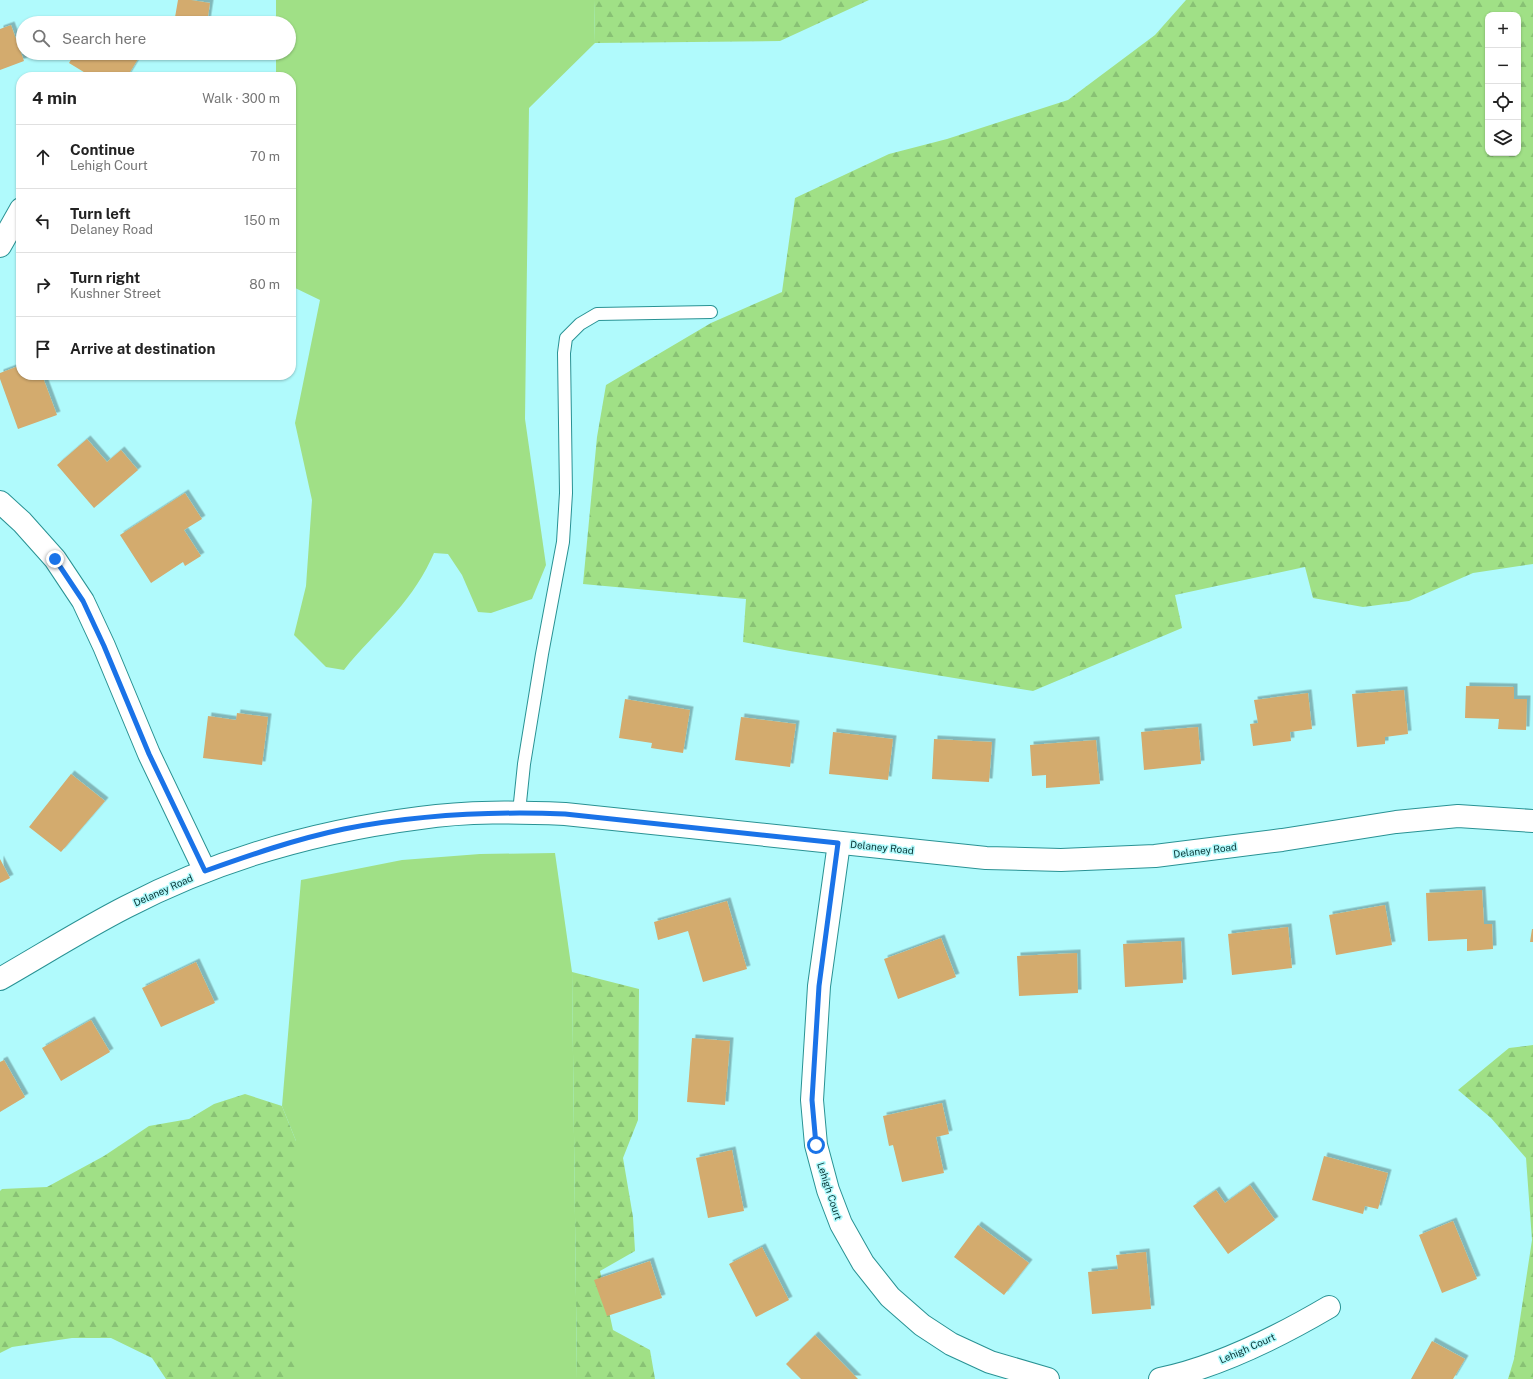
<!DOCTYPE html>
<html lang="en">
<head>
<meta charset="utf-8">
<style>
  :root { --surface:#fff; --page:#f2f2f2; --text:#222; --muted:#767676; --line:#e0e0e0 }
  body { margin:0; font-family:"Public Sans",sans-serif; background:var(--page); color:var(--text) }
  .controls { position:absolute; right:12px; top:12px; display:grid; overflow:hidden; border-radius:8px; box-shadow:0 1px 3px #0004 }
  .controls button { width:36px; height:36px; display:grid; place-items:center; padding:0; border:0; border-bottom:1px solid var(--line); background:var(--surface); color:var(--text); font:20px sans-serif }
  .stop { position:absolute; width:12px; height:12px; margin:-9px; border:3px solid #1a73e8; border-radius:50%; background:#fff }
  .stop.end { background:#1a73e8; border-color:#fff; box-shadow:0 1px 4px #0008 }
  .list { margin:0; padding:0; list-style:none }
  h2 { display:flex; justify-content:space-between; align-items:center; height:52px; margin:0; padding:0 16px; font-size:17px }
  h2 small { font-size:13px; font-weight:400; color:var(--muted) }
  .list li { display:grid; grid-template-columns:26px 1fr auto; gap:12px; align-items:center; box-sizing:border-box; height:64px; padding:0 16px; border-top:1px solid var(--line) }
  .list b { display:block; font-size:15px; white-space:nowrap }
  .list p { margin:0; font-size:13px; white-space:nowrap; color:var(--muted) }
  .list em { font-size:13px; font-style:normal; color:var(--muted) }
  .icon { flex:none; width:22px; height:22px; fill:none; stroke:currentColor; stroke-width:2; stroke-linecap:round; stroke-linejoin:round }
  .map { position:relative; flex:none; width:1533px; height:1379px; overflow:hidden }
  .search { position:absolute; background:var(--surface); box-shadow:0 1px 3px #0004; left:16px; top:16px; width:280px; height:44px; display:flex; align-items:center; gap:10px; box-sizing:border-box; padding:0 14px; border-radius:22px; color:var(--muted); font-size:15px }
  .panel { position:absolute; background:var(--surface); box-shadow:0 1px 3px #0004; left:16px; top:72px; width:280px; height:308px; border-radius:16px }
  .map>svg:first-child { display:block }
  .grass { fill:#a0e086 }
  .forest { fill:url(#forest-firs); fill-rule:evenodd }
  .building { fill:#d3ab6e; filter:url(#shadow) }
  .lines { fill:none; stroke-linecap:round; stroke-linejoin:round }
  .service-casing { stroke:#299294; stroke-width:14 }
  .minor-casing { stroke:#299294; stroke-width:24 }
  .tertiary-casing { stroke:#299294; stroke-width:24 }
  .service { stroke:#fff; stroke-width:12 }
  .minor { stroke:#fff; stroke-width:22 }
  .tertiary { stroke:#fff; stroke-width:22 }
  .route { stroke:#1a73e8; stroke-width:5 }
  .labels { text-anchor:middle; stroke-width:3; stroke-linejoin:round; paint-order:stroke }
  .street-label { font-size:10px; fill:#083435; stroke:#b0fafc }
</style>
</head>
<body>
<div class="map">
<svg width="1533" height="1379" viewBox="0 0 1533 1379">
  <defs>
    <pattern id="forest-firs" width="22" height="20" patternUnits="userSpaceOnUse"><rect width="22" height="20" fill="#a0e086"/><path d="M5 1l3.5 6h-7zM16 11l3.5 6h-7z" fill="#88c174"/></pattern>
    <filter id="shadow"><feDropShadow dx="3.5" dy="-3.5" stdDeviation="0" flood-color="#0004"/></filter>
  </defs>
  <rect width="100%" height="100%" fill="#b0fafc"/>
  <path class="grass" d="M276,0h318l1,43 -66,65 -4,311 21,146 -14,34 -41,14 -13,-1 -16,-37 -14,-21 -14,-1c-9,21 -23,42 -38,59 -17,20 -36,37 -52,58l-18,-3 -32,-32 12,-49 6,-86 -17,-77 25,-123 -29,-14v-209h-15v-24h13v-30h-13z
    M555,853l17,119 5,407h-281v-238l-14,-35 19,-226 101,-20 78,-6z"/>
  <path class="forest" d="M594,0h275l-89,41 -185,2z
    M1186,0h347v564l-60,9 -64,28 -46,6 -50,-9 -8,-31 -130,28 7,33 -149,63 -243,-40 -47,-9 3,-43 -163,-15 14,-147 9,-52 105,-62 71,-31 13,-94 94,-44 58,-15 121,-39 87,-65zM1488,15h30v138h-30z
    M572,972l67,17 -1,131 -15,38 10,59 2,34 -35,20 13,59 37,20 5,29h-78z
    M1533,1045v334h-25l6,-20 18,-119 -6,-82 -35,-40 -33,-28 51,-42z
    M245,1094l37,12 14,35v238h-130l-14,-21 -41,-20h-39l-60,9 -12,6v-162l2,-2 45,-2 57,-31 45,-30 40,-7 25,-15z"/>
  <path class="building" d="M178,0h13l19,3 -3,20h-33z
    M11,25l13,36 -24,9v-41z
    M75,53h54l9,6 -11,18h-35l-23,-14z
    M21,365v10h21l15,40 -39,14 -18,-50v-6z
    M87,439l20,23 14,-12 17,20 -44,38 -37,-43z
    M185,493l17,26 -18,11 17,26 -16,10 -2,-4 -32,21 -31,-48z
    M1466,686l48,1v12h13l-1,31 -28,-1 1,-10 -34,-1z
    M1404,690l4,44 -23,3v7l-28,3 -5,-53z
    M1308,693l4,36 -22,3 1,9 -38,5 -3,-22 8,-1 -4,-23z
    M625,699l65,11 -7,43 -32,-5 1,-5 -33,-5z
    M237,713l31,4 -6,48 -59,-7 5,-42 28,4z
    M741,717l55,7 -6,43 -55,-7z
    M1198,727l3,37 -57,6 -3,-38z
    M833,732l60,7 -5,41 -59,-6z
    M934,739l58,3 -3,40 -57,-3z
    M1096,740l4,44 -54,4v-13l-14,1 -2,-31z
    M71,774l34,27 -44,51 -32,-25z
    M0,859l10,19 -10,5z
    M1482,890l2,34h8l1,25 -26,2v-12l-39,2 -2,-48z
    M727,901l20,68 -44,13 -15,-51 -30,9 -4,-18z
    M1385,905l7,40 -56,10 -7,-40z
    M1288,927l4,41 -60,7 -4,-41z
    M1532,929h1v13h-3z
    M941,938l15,39 -58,22 -14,-40z
    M1181,941l2,42 -58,4 -2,-43z
    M1077,953l1,40 -59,3 -2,-40z
    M196,962l19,41 -54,24 -19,-39z
    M91,1020l19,32 -49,29 -19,-33z
    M692,1038l38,3 -5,64 -38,-3z
    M4,1060l21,37 -25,15v-50z
    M942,1103l7,31 -13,3 8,36 -42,9 -9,-37 -4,1 -6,-30z
    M732,1150l12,61 -36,7 -12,-60z
    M1324,1156l64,17 -10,36 -13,-3 -2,8 -51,-14z
    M1250,1185l25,35 -47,34 -35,-48 23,-16 9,13z
    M1453,1221l24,58 -35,14 -23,-58z
    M978,1225l51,38 -25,32 -50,-38z
    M762,1247l27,53 -33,17 -27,-53z
    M1146,1252l5,57 -59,5 -4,-42 30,-3 -2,-14z
    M650,1261l12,37 -55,18 -13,-36z
    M815,1335l43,44h-57l-15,-15z
    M1432,1341l33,18 -12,20h-42z"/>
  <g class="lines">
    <defs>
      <path id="service" d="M519,812l5,-48 18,-110 21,-112 3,-49 -2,-140 2,-15 14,-14 17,-10 114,-2"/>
      <path id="minor" d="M0,246l21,-37
        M0,502l22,20 33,37 28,42 21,45 45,108 56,117
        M839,843l-20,143 -7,114 4,45 12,45 13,34 22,39 27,34 32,28 29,19 39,18 58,17
        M1160,1379c58,-12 118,-42 169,-72"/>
      <path id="tertiary" d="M0,979c42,-24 83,-50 126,-72 92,-48 192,-76 294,-89 48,-7 97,-6 145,-4l421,44 75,2 94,-4 127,-16 114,-18 62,-6 75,5"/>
    </defs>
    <use href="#service" class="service-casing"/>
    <use href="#minor" class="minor-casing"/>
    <use href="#tertiary" class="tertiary-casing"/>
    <use href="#service" class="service"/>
    <use href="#minor" class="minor"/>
    <use href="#tertiary" class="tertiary"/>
  </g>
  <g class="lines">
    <path class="route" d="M55,559l28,42 21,45 45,108 56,117c45,-16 91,-32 139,-42 73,-14 147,-18 221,-15l273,29 -19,143 -7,114 4,45"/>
  </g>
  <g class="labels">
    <g class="street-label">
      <text transform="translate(882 847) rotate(6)" y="4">Delaney Road</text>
      <text transform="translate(1205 850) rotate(-7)" y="4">Delaney Road</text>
      <text transform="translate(163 890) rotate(-24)" y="4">Delaney Road</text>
      <text transform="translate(830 1191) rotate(72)" y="4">Lehigh Court</text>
      <text transform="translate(1247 1348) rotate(-24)" y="4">Lehigh Court</text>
    </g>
  </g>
</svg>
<div class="controls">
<button>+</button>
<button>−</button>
<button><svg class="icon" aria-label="locate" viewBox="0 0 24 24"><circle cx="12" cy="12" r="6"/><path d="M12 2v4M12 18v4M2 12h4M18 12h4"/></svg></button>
<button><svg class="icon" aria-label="layers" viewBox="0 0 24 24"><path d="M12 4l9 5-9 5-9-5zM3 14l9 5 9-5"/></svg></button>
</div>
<div class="stop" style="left:816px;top:1145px"></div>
<div class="stop end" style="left:55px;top:559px"></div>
<div class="search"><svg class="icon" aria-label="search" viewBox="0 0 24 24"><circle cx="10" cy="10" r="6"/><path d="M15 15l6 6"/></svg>Search here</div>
<section class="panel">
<h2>4 min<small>Walk · 300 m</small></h2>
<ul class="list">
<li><svg class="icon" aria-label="ahead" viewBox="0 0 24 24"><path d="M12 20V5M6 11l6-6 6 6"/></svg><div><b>Continue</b><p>Lehigh Court</p></div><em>70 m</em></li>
<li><svg class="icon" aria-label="left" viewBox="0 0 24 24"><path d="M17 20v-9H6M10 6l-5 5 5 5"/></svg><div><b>Turn left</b><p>Delaney Road</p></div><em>150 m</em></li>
<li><svg class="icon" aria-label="right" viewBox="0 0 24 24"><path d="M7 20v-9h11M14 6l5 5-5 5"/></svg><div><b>Turn right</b><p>Kushner Street</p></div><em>80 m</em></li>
<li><svg class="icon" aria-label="arrive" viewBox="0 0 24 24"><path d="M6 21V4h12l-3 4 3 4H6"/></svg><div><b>Arrive at destination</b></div></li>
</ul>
</section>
</div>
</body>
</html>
